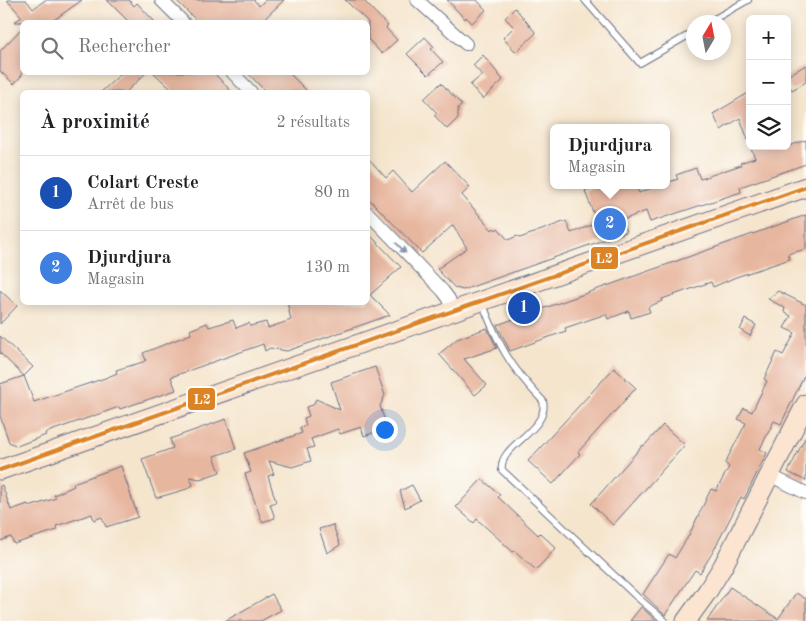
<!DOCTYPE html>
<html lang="fr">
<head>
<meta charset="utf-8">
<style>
  :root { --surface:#fff; --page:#f6f6f6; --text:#202124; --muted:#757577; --line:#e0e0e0; --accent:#db2777 }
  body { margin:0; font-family:"Old Standard TT",serif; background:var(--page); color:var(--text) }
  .controls { position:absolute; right:15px; top:15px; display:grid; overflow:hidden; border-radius:8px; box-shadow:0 2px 12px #0003 }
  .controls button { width:45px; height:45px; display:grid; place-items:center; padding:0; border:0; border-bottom:1px solid var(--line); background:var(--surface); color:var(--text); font:25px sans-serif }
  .compass { position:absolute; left:686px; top:15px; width:45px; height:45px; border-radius:50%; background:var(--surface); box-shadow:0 2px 12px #0003; rotate:10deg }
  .you { position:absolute; left:384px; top:429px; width:18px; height:18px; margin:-12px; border:4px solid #fff; border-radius:50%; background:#1a73e8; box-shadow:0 0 0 8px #1a73e833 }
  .badge { display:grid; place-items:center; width:32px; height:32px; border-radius:50%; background:var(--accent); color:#fff; font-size:16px; font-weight:700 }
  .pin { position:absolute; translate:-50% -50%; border:2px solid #fff; box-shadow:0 1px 5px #0006 }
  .popup { position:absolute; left:550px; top:124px; width:120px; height:65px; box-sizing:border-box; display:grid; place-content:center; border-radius:8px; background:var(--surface); filter:drop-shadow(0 1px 4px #0005); font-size:16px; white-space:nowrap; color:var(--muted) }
  .popup b { font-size:19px; color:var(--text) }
  .popup::after { content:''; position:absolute; left:50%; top:100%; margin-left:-10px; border:10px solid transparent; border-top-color:var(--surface) }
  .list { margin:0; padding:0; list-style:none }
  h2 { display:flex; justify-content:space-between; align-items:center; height:65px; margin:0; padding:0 20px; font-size:21px }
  h2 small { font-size:16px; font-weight:400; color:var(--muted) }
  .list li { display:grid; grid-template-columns:32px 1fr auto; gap:15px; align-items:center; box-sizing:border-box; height:75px; padding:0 20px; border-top:1px solid var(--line) }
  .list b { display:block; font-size:19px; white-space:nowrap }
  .list p { margin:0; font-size:16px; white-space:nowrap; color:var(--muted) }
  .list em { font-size:16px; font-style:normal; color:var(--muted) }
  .icon { flex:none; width:28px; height:28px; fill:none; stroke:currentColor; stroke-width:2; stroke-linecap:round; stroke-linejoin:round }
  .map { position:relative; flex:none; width:806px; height:621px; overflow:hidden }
  .search { position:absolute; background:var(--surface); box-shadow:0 2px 12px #0003; left:20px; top:20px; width:350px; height:55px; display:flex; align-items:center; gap:12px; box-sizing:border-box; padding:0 18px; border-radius:8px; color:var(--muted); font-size:19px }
  .panel { position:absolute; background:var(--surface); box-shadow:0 2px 12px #0003; left:20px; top:90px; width:350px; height:215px; border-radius:8px }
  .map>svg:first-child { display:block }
  .building { fill:#e7b69f }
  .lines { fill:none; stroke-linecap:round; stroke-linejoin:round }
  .service-casing { stroke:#676f85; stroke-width:8 }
  .minor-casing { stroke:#676f85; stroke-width:14 }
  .secondary-casing { stroke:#676f85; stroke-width:21 }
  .service { stroke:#fff; stroke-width:6 }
  .minor { stroke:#fff; stroke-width:12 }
  .secondary { stroke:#fce5d0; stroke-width:19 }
  .bus-1-casing { stroke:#fdfcf7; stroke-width:8 }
  .bus-1 { stroke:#dc8326; stroke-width:4 }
  .oneway { fill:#8d97ae }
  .line-badge { stroke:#fdfcf7; stroke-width:2 }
  .badge-label { font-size:14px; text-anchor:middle; font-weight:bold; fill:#fff }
</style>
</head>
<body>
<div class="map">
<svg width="806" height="621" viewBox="0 0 806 621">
  <rect width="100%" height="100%" fill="#fdfcf7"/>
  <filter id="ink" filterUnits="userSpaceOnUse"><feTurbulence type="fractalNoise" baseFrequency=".02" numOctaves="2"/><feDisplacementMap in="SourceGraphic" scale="10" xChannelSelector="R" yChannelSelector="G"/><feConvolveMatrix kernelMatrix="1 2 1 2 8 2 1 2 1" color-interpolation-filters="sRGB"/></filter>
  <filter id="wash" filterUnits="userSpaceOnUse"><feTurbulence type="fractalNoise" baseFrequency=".0096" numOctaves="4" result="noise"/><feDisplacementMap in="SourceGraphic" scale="20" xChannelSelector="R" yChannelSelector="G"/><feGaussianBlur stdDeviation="1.12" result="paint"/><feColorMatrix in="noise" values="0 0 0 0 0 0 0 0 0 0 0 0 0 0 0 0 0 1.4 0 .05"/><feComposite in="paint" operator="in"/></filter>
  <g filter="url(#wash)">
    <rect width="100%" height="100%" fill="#f5e5cd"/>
    <g id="blocks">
      <path class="building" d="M7,0h19l7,9 12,-9h37l-31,22h-37l8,-5z
        M107,0h22l5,6 3,-3 18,19h-26z
        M176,0h78l5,6 6,-6h19l-23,22h-63z
        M345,0h18l25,26 -2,2 11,12 -15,14 -14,-15v-17z
        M447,0h30l9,10 -14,13 -6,-6 -1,2z
        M515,8l21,25 -20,19 -13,-14 11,-11 -9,-9z
        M22,28v47l-8,9 -14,-13v-20z
        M425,37l9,10 -3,2 12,13 -15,13 -21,-21z
        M483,55l20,25 -20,19 -13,-14 12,-10 -9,-10z
        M806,65v17l-14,8 -5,-7v-7z
        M123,72h24l-21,20h-25z
        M153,72h60l19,20h-58z
        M247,72h41l20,20h-42z
        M441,83l21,22 -4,3v10l-11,11 -13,-14 3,-2 -13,-14z
        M750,92v48h-2l-8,-22 -19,12 -8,-16z
        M806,140v24l-66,23 1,5 -91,30 -4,-11 -24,9 4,12 -163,58 -8,-2 -18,-19 30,-21 -14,-23 -31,28 -54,-55v-40l18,20 7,-7 19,21 33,-31 25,26 -8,8 30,35 2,-2 2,2 2,-2 10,12 9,-4 3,2 46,-17 5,12 26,-10 -12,-32 11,-6h15l2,6 15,-6h8l3,8 20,-8h7v-2l12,-4 -2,-4 20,-7 4,11 41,-14 -1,-2 15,-5 -5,-12h39z
        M806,215v34l-18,5 2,5 -54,18 -23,10 -2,-5 -49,17v2l-14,6 2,5 -19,6 -2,-7 -21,8 -2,-5 -41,14 1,3 -56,20 -13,-26z
        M368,233l33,34 -31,28 20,20 -103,36 -17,-3 -5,3 -2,-7 -92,33 5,13 -56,19 -1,-2 -74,26 1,2 -29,11 -8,-4 -9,-26v-32l24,-8 -24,-23v-17l33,31 -9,9 10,26 74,-25 9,-4 -1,-3 27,-8 3,-2 -3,-7 48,-19 -1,-4 17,-7 2,4 24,-7 3,8 13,-5 1,3 16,-4 2,6 23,-8 -4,-18h81z
        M0,290l17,16 -17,18z
        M778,291l28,14v67l-25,52 -7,-3 -14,28 7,4 -23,46 -3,-2 -27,53 -14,23 -5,-3 -30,45 -22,-21 26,-40 6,4 14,-23 22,-46 5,2 13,-24 -4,-4 21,-40 -8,-4 6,-11 8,4 15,-31 -3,-2 13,-27 6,3 12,-22 -11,-5 7,-12 -7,-4 1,-4 -17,-9z
        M745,319l11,6 -6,11 -10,-6z
        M487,328l10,20 -33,11 23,26 -12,10 -36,-41 18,-15z
        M375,367l10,28 -5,11 7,22 -23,8 -3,-9 -21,7 -2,-5 -27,10 3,8 -7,2 4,12 -19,6 -23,-6 5,13 -6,2 8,26 -6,2 5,14 -13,4 -17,-48 6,-2 -7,-19 58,-20 -2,-5 6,-2 -2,-8 5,-2 -3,-9 7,-2 3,-6 24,11 -9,-28z
        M614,368l22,20 -58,64 2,2 -27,30 -25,-23z
        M226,419l10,30 -22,7 6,16 -20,7 -10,-2 3,8 -6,4 -31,9 -14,-39 31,-11 -3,-9z
        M663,425l22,20 -72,80 -22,-21 52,-59 1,1z
        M806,436v45l-18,-9z
        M121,466l17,51 -32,10 -4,-10 -8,3 -2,-6 -36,12 1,4 -43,14 -3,-7 -11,4v-55l2,-1 9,25 17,-6 1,3 27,-9 -2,-3 20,-9 -1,-3z
        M482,479l18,16 -2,2 40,38 2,-2 16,15 -20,22 -21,-19 -2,1 -36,-33 -3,4 -18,-16z
        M412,485l8,15 -15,8 -5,-17z
        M333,525l7,20 -13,8 -8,-24z
        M730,587l48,32 18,-26 10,6v22h-99z
        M272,594l9,16 -20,11h-36z
        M641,607l16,14h-27z"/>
    </g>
  </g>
  <g filter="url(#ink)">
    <use href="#blocks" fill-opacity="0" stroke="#676f85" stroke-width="1"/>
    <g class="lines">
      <defs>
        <path id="service" d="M585,0l55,63 54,-31
          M709,22l39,-22
          M482,302c17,44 28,65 61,99 7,29 -45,44 -41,69l135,127 28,24"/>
        <path id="minor" d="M161,0l22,22
          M417,0l49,44
          M232,72l19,20
          M368,213l75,78 6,8 4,12
          M769,475l37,18"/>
        <path id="secondary" d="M0,470l806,-283
          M686,621l21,-29 16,-26 83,-162"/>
      </defs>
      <use href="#service" class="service-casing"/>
      <use href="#minor" class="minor-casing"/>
      <use href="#secondary" class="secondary-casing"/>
      <use href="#service" class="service"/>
      <use href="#minor" class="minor"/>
      <use href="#secondary" class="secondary"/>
      <defs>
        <path id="bus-1" d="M0,470l806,-283"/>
      </defs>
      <use href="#bus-1" class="bus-1-casing"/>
      <use href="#bus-1" class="bus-1"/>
    </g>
    <defs><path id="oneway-solid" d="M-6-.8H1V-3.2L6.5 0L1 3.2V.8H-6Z" transform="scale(1.25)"/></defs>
    <use class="oneway" href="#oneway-solid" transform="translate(401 248) rotate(46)"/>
  </g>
  <g class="line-badge">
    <rect x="590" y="246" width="29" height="24" rx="5" fill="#dc8326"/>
    <rect x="187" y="387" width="29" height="24" rx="5" fill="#dc8326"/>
  </g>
  <g class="badge-label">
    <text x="604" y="263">L2</text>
    <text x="202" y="404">L2</text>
  </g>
</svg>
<div class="controls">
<button>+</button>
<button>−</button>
<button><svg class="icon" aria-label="layers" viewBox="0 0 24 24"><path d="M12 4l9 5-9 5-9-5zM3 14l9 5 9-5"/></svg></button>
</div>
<svg class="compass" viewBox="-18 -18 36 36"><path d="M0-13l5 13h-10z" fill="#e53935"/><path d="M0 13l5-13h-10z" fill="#757577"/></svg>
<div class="you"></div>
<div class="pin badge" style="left:524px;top:308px;background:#1a4fb4">1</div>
<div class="pin badge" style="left:610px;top:224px;background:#3f7fe0">2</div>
<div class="popup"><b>Djurdjura</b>Magasin</div>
<div class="search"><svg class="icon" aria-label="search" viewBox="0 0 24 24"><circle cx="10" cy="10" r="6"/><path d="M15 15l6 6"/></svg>Rechercher</div>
<section class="panel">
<h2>À proximité<small>2 résultats</small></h2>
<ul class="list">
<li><span class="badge" style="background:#1a4fb4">1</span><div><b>Colart Creste</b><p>Arrêt de bus</p></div><em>80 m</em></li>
<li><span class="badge" style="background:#3f7fe0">2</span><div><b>Djurdjura</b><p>Magasin</p></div><em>130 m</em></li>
</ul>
</section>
</div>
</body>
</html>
